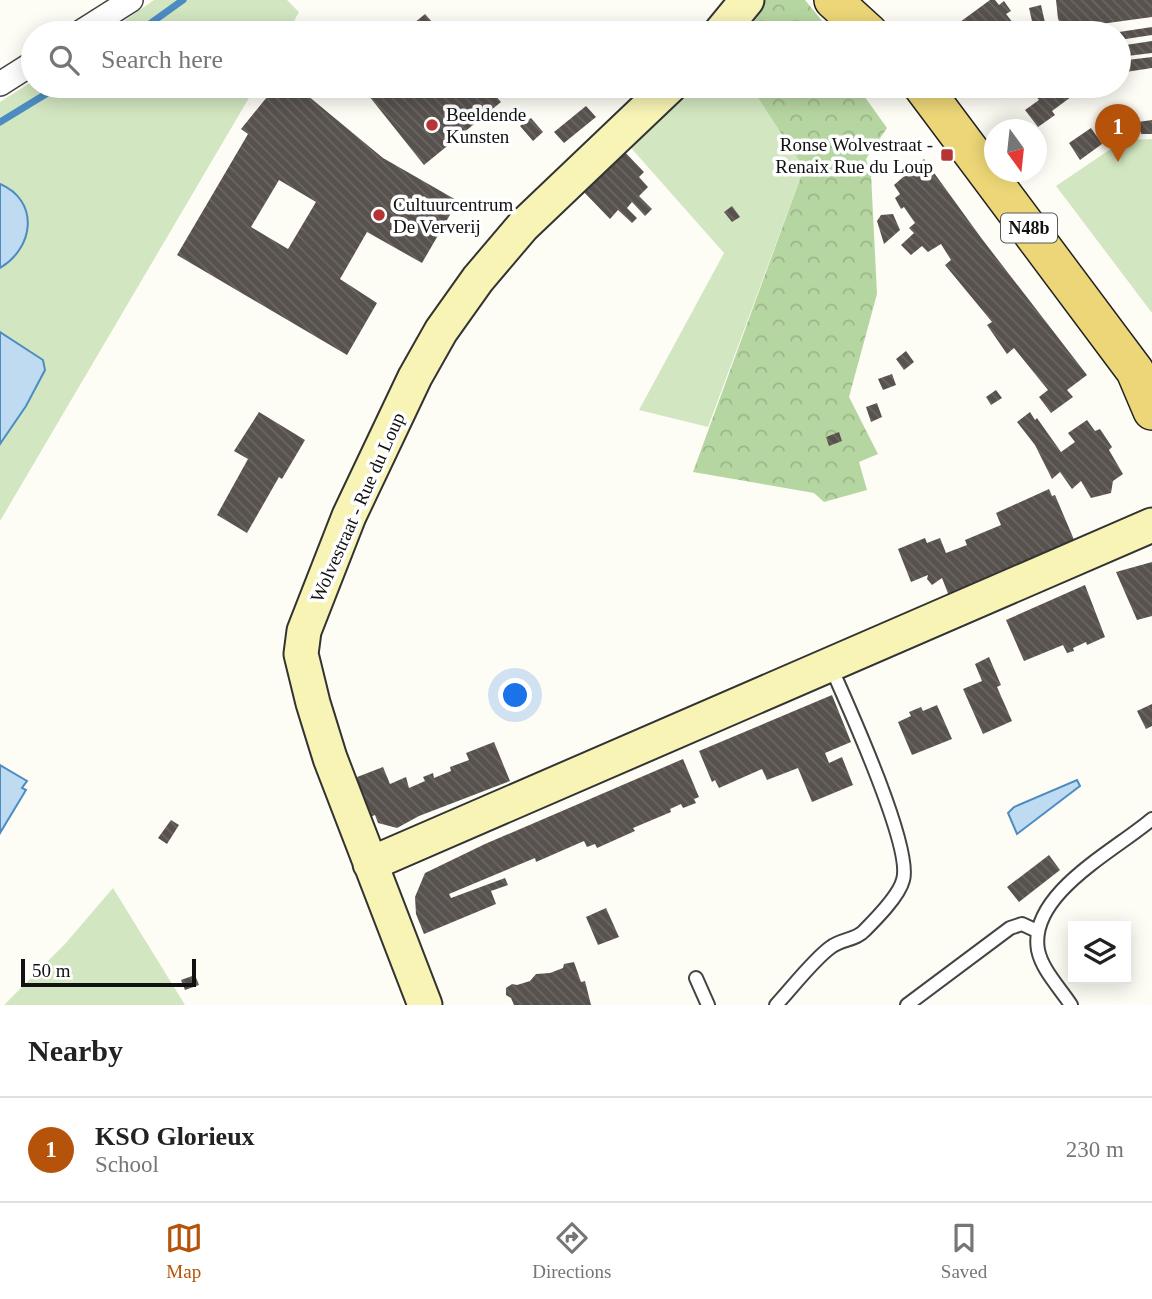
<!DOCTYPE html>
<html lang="en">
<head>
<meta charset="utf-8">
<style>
  :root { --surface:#fff; --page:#f6f6f6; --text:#222; --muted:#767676; --line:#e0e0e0; --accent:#b45309 }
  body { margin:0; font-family:"Times New Roman",serif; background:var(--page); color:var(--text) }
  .controls { position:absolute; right:21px; bottom:21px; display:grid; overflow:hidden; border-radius:0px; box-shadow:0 4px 18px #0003 }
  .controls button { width:63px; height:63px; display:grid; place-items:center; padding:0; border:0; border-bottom:2px solid var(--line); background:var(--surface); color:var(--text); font:35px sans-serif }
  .compass { position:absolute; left:984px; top:119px; width:63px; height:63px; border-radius:50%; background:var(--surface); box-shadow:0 4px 18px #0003; rotate:165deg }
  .scale { position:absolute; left:21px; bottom:18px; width:175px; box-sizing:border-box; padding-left:7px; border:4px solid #111; border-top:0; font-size:19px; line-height:24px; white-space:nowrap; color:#111; -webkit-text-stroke:5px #fff; paint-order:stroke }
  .you { position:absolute; left:516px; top:696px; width:24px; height:24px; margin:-18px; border:5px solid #fff; border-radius:50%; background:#1a73e8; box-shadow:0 0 0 10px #1a73e833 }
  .badge { display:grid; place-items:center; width:46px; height:46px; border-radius:50%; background:var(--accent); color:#fff; font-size:23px; font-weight:700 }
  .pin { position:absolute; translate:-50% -58px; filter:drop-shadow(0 2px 4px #0008) }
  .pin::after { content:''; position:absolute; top:37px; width:24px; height:21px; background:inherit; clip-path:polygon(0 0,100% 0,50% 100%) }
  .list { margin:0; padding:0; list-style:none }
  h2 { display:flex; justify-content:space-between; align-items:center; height:91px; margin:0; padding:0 28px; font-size:30px }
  h2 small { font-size:23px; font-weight:400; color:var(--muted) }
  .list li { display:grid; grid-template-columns:46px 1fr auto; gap:21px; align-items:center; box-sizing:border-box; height:105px; padding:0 28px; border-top:2px solid var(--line) }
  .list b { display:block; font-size:26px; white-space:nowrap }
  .list p { margin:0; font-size:23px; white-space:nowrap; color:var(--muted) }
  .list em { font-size:23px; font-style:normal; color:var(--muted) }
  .icon { flex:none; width:38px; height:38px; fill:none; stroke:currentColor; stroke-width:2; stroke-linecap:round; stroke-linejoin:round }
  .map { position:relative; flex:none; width:1152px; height:1005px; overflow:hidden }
  .search { position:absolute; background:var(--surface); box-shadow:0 4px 18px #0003; left:21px; right:21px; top:21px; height:77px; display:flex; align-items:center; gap:18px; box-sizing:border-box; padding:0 24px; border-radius:38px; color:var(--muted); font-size:26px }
  .sheet { height:196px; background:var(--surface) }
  nav { display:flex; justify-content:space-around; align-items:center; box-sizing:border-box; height:98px; border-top:2px solid var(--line); background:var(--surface); font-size:19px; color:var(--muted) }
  nav a { display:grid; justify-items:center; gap:4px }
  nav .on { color:var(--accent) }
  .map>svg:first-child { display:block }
  .grass { fill:#d2e6c1 }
  .forest { fill:url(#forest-crowns) }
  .water { fill:#bedbf1; stroke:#4c8cc1; stroke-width:2 }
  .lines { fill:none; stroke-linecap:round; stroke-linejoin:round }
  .stream { stroke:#4c8cc1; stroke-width:7 }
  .building { fill:url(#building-back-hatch); fill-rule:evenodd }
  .lane-casing { stroke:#444; stroke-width:16 }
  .street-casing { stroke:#444; stroke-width:26 }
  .secondary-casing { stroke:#333; stroke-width:37 }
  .primary-casing { stroke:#222; stroke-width:40 }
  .lane { stroke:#fff; stroke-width:12 }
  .street { stroke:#fff; stroke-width:23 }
  .secondary { stroke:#f8f4b6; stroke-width:33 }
  .primary { stroke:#ecd677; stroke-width:37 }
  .poi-dot { fill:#b53534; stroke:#fff; stroke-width:2.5 }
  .labels { text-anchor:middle; stroke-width:7; stroke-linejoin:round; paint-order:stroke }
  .shield { fill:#fff; stroke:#585858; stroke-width:2 }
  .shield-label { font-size:18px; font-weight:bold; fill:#111 }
  .poi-label { font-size:19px; fill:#111; stroke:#fff; text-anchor:start }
  .street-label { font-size:19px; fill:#111; stroke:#fff }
</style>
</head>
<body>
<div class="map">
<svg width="1152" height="1005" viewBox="0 0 1152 1005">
  <defs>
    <pattern id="forest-crowns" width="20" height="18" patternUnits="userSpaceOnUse" patternTransform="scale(1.75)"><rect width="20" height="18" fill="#b6d6a1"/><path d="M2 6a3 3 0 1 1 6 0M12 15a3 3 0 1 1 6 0" fill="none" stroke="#9bb78a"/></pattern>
    <pattern id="building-back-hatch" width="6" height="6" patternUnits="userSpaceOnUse" patternTransform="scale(1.75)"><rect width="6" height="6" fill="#58524e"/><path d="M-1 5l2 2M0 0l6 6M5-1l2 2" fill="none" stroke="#6b6663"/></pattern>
  </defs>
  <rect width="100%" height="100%" fill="#fefdf5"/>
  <path class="grass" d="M154,0h133l12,12 -12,21h-180z
    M33,81v5h223l-256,435v-77l43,-84 -43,-28v-64c35,-21 38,-65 0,-84v-82z
    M680,86h70l54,82 -96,259 -69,-17 85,-157 -100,-113z
    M1152,139v174l-96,-127 68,-46z
    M113,888l72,117h-181l61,-61z"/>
  <path class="forest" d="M765,0h40l27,33h-99z
    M750,86h107l30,42 -21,31 5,15 6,120 -28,103 29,57 -19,8 8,28 -43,12 -10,-9 -121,-21 111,-304z"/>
  <path class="water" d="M0,184c40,17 34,64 0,84z
    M0,332l43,28 2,10 -19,36 -26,38z
    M0,765l27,16 -5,7 4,2 -26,43z
    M1077,780l3,6 -63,48 -9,-21 6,-6z"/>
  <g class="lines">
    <path class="stream" d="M137,33l46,-33
      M0,122l59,-36"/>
  </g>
  <path class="building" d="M990,0h5l4,5 5,-4 7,10 -5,3 11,14 -7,5h-41l-9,-11z
    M1056,0h96v17l-88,12 -6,-10z
    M1041,5l5,22 -12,3 -5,-22z
    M425,14l17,19h-40z
    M1152,27v8l-33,5v-8z
    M1152,41v12l-33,4v-11z
    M1152,57v11l-33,5v-12z
    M276,86h20l87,72 75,43 -36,62 -55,-31 -27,47 37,24 -30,52 -170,-100 71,-121 -7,-5zM279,180l37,22 -28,47 -37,-22z
    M361,86h126l14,16 -77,63z
    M1028,86h42l4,6 -5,3 2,2 -19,14 3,4 -17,12 -13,-17 14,-10z
    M586,106l10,11 -32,26 -10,-11z
    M531,118l12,14 -10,9 -13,-15z
    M1152,120v14h-11l-3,-12z
    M1091,128l11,16 -22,16 -11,-17z
    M622,149l22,23 -5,5 9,10 -9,9 13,13 -7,7 -13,-14 -5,6 10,10 -5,5 -14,-13 -8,9 -30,-31z
    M924,159l58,80 105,136 -20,15 6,7 -22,16 -12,-16 9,-7 -34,-42 -7,6 -20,-29 5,-3 -47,-57 6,-5 -10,-16 -13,8 -6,-6 -11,9 -10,-10 13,-12 -5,-5 6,-5 -11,-16 -3,2 -6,-11 5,-4 -6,-9z
    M732,206l8,11 -8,5 -8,-10z
    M893,214l7,16 -16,14 -7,-23 4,-6z
    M906,351l8,11 -10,8 -8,-11z
    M892,374l4,11 -13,5 -5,-11z
    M996,390l6,8 -11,7 -5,-8z
    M877,403l5,14 -11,5 -5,-15z
    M259,412l46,28 -23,39 -3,-2 -32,56 -30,-18 31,-56 -14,-8z
    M1030,412l5,8 2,-2 24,34 14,-10 -7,-9 19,-13 8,11 5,-2 12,18 -3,3 14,24 -10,7 -2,12 -20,5 -10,-17 -9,8 -12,-17 -8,7 -17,-34 -18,-23z
    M839,432l3,9 -13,5 -3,-9z
    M1049,489l3,7 3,-1 20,47 -126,54 -7,-18 -10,7 -5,-6 1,-4 -17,7 -13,-33 27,-11 2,5 13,-5 6,15 21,-8 -2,-5 36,-15 -5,-12z
    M1152,562v54l-15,4 -21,-48z
    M1085,585l20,52 -18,8 -1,-3 -13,6 1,3 -7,2 -4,-8 -39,16 -18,-41z
    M989,657l12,28 -4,2 15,34 -29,13 -20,-45 19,-8 -7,-17z
    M832,695l19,47 -26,11 4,10 13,-6 11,28 -41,17 -14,-34 -31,12 -5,-11 -43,19 -4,-8 -3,2 -13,-31z
    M1152,704v22l-6,3 -9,-18z
    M937,705l15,34 -40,16 -14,-33 13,-6 -2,-4 12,-5 2,4z
    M494,742l16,39 -91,35 -22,12 -19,-5 -3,-8 -7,3 -16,-39 31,-12 7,17 16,-7 3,11 16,-7 -2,-4 10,-4 1,5 17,-7 -1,-4 19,-7 -3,-7z
    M683,759l16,38 -5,2 2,4 -13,5 -2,-4 -11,5 1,3 -38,16 2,3 -38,17 -2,-4 -8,3 -3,-6 -48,21 -1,-4 -86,36 2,4 54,-20 3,7 -17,6 5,13 -72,30 -8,-20 -1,-17 10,-24 60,-29z
    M171,820l8,5 -12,19 -9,-6z
    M1049,855l11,15 -41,32 -12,-15z
    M606,908l13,29 -21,8 -12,-28z
    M574,962l7,20 4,-1 6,24h-77l-3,-7 -5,-3v-7l6,-4 5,1 13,-4 6,-7 14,-1 13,-5 1,-4z
    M195,975l4,10 -14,5 -4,-10z"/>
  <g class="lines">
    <defs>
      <path id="lane" d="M696,978l12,27
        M776,1005c15,-16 38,-46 55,-58 10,-8 25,-7 33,-16 12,-12 35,-35 39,-51 10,-32 -57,-179 -73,-215
        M907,1005l103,-77 12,-4 15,7
        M1071,1005c-11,-17 -29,-35 -33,-55 -10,-56 78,-100 114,-131"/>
      <path id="street" d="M79,33l52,-33
        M0,84l33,-21"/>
      <path id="secondary" d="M720,33l27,-33
        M370,864l782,-339
        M425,1005l-95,-247 -17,-55 -12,-49 3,-23 45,-115 66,-139 26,-46 37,-52 45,-53 147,-140"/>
      <path id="primary" d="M833,0l36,33
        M922,86l213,285 17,40"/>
    </defs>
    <use href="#lane" class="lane-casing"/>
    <use href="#street" class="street-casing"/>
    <use href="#secondary" class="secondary-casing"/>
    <use href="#primary" class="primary-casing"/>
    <use href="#lane" class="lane"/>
    <use href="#street" class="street"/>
    <use href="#secondary" class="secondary"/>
    <use href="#primary" class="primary"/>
  </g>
  <g class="poi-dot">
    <circle cx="432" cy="125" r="7"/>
    <rect x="940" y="148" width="14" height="14" rx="3.5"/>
    <circle cx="379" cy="215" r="7"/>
  </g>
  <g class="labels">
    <rect class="shield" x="1001" y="213.5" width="56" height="29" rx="5"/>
    <g class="shield-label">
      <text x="1029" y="234">N48b</text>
    </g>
    <g class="poi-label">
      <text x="446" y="121">Beeldende<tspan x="446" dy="22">Kunsten</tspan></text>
      <text x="933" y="151" text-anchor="end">Ronse Wolvestraat -<tspan x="933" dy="22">Renaix Rue du Loup</tspan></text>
      <text x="393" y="211">Cultuurcentrum<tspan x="393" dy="22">De Ververij</tspan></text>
    </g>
    <g class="street-label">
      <text transform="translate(357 507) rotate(-66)" y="7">Wolvestraat - Rue du Loup</text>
    </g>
  </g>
</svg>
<div class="controls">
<button><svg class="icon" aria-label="layers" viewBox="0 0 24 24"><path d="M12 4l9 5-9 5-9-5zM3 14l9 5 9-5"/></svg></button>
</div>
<svg class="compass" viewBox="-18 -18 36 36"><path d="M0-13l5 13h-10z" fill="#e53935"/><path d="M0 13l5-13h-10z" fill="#767676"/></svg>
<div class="scale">50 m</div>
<div class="you"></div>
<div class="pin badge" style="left:1118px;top:162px">1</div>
<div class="search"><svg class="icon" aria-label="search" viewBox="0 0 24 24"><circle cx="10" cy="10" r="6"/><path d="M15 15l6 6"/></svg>Search here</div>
</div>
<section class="sheet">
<h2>Nearby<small></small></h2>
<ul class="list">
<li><span class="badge">1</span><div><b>KSO Glorieux</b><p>School</p></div><em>230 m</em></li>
</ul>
</section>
<nav>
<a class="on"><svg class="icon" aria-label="map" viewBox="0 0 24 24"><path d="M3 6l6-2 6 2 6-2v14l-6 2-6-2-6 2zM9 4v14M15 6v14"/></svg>Map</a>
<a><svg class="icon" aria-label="directions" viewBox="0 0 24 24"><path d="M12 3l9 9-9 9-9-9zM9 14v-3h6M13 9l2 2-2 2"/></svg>Directions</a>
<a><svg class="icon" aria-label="saved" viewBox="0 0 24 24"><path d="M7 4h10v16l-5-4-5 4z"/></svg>Saved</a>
</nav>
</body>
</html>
